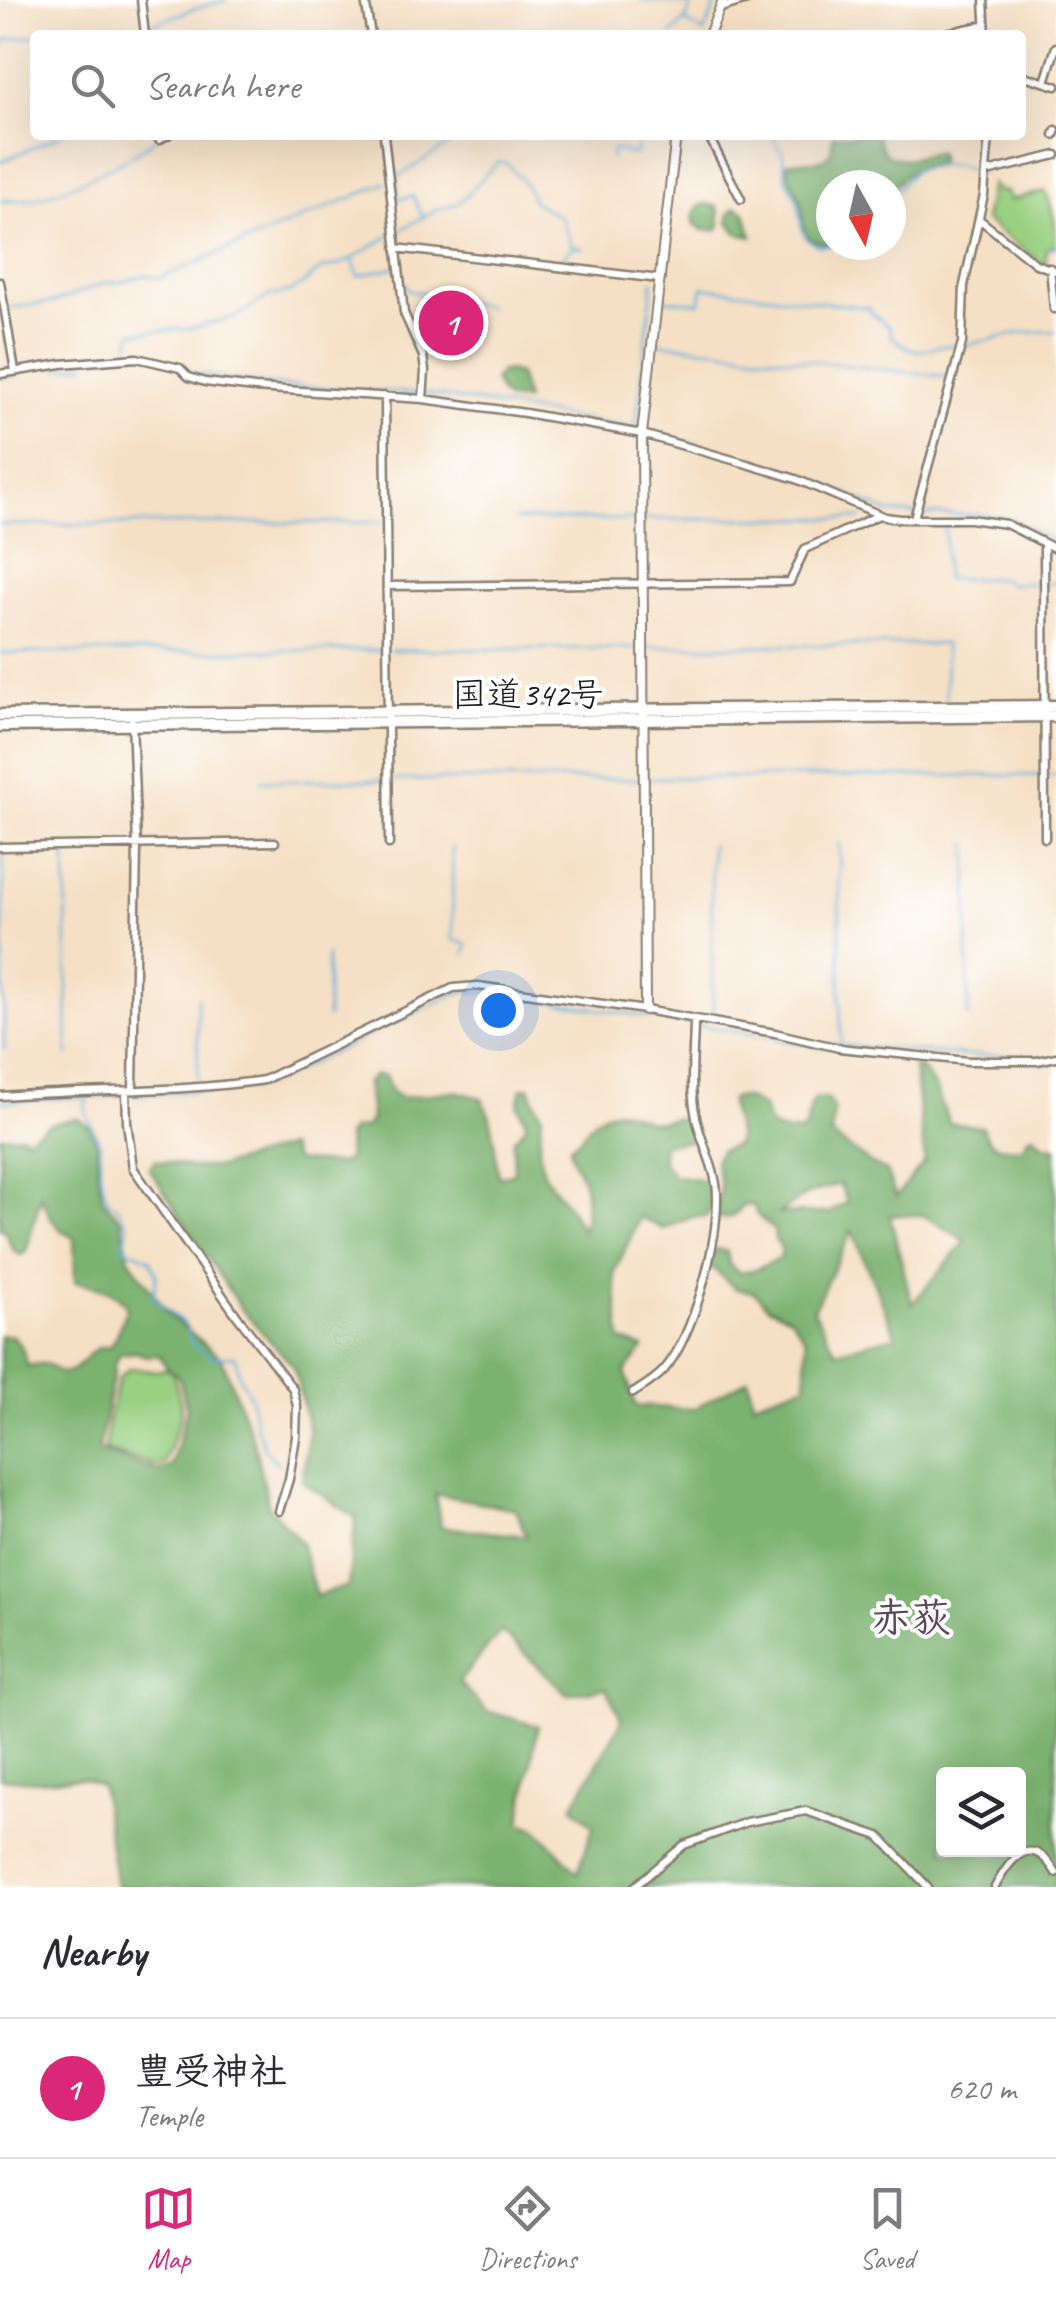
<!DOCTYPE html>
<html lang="en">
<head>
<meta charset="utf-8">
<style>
  :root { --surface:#fff; --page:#f2f2f3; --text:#2b2b33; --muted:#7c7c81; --line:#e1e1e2; --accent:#db2777 }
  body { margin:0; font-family:Caveat,"Klee One",sans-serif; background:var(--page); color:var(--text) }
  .controls { position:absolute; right:30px; bottom:30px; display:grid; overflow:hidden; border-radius:10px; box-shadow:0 10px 40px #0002 }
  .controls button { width:90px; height:90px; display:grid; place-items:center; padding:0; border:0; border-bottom:2px solid var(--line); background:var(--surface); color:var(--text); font:50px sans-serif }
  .compass { position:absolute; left:816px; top:170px; width:90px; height:90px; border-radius:50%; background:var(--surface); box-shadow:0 10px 40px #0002; rotate:172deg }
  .you { position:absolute; left:498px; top:1010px; width:35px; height:35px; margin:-25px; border:8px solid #fff; border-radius:50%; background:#1a73e8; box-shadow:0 0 0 15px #1a73e833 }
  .badge { display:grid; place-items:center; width:65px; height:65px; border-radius:50%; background:var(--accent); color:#fff; font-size:32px; font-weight:700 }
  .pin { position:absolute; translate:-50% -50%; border:5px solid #fff; box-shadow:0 2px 10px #0006 }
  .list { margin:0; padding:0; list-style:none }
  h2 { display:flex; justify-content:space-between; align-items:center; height:130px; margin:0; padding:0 40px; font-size:42px }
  h2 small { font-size:32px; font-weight:400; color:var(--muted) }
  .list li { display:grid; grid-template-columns:65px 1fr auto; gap:30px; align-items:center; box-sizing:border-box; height:140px; padding:0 40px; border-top:2px solid var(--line) }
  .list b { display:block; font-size:38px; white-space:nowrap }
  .list p { margin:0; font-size:32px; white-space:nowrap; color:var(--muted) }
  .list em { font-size:32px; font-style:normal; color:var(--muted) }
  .icon { flex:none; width:55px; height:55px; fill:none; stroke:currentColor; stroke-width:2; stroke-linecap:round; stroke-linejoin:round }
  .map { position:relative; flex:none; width:1056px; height:1887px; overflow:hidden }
  .search { position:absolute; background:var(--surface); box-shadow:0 10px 40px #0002; left:30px; right:30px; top:30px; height:110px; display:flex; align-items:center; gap:25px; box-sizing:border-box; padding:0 35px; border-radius:10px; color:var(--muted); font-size:38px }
  .sheet { height:270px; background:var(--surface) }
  nav { display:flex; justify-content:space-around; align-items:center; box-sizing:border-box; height:140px; border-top:2px solid var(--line); background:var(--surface); font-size:28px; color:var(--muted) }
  nav a { display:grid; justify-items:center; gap:5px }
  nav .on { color:var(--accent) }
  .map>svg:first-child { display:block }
  .green { fill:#9ad082; stroke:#5b764f; stroke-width:2.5 }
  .forest { fill:#7bb270; stroke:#4c6746; stroke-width:2.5; fill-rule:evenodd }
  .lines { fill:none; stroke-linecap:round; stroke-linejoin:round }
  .stream { stroke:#60aeda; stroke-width:2.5 }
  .minor-casing { stroke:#887e70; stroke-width:11 }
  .tertiary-casing { stroke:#887e70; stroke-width:12 }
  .trunk-casing { stroke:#887e70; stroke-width:15 }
  .minor { stroke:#fff; stroke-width:6 }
  .tertiary { stroke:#fff; stroke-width:8 }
  .trunk { stroke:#fff; stroke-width:10 }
  .labels { text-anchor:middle; stroke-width:8; stroke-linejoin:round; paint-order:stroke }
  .street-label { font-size:35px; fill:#1c1c1c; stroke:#fff }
  .quarter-label { font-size:40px; font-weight:bold; fill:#5d475b; stroke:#fff }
</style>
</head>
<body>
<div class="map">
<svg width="1056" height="1887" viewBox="0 0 1056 1887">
  <rect width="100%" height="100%" fill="#fff"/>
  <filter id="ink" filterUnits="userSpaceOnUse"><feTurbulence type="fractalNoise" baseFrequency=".01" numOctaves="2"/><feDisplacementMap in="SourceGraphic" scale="20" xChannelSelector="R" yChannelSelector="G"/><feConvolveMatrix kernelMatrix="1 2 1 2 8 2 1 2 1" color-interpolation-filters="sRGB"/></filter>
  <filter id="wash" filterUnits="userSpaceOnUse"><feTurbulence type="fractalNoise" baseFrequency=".0048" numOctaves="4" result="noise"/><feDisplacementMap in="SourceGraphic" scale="40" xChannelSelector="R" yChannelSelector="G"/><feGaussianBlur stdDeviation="2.25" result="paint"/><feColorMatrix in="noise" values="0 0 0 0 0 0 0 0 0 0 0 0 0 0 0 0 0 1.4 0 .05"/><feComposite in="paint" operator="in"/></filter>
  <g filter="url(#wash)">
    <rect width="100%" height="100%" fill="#f5e0c5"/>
    <path class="green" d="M991,184l7,7 9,1 4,8 34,-9c9,19 11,33 11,55l-6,1 -3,3 -2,16 -61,-46z
      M130,1368l26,3 16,-3 9,38v9l-17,49 -6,2 -53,-16 3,-28 11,-44z"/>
    <path class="forest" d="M833,135h44l5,15 8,7 18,2 29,-8 3,6 -2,6c-24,6 -31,7 -47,27v-5h-60v59c-8,-1 -18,-1 -24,-8 -7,-8 -3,-23 -6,-33 -4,-15 -14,-23 -14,-40 11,-4 36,3 43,-10 3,-5 2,-12 3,-18z
      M703,204l13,2 3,5 1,15 -3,4h-15l-8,-7c-1,-10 1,-14 9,-19z
      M736,207l9,5 7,25 -15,-4 -8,-11v-9z
      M511,371l8,4 7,25h-18l-7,-6 -7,-14 7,-8z
      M914,1067l7,1 14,19 14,36 33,4c10,24 17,19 40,21l6,-11 6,-2 11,11 11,1v740h-940l-15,-101 -19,-8 -46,3 -36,-3v-443l13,1 8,10 7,20c5,-1 11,-3 17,-2 9,2 12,12 23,8 16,-6 21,-27 41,-25l6,-9 12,-31c-13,-19 -30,-20 -52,-25l-1,-44c-22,-11 -23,-20 -33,-42l-15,56 -5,3c-13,-4 -9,-16 -17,-25l-4,-1v-93l23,-1 4,3 22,-14 27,-6 13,8 8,17 1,28 5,29 19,21 7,38 41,57 52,43 32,84 15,64 32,35 15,54 32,-10 8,-68 -54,-37 7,-50 -15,-64 -53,-58 -92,-141 6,-8 37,7h27l69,-20 7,14 45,3 8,-6 -1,-21 4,-7 15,-3 5,-8 -4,-37 8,-7 10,1 6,15 10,7 54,-7 26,7c16,24 12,53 18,79l15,-4 -1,-32 14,-17 -9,-19 4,-17 7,-1 13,29 -3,31 4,26 27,36 12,21c4,-17 6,-34 0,-52 -5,-13 -11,-16 -12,-32 14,-7 18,-25 34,-32 19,-9 28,1 46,7 11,3 29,-7 39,1 4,3 6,9 8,14l-7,5 -27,3 -1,16 11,15 31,5 6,5v27l-5,5 -10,-1 -32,13 -23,-12 -26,56 7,67 23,8 -19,24 11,34 57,3 55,-30 5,23 53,-18v-44l-16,-23 -22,-10 -14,-15 -18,-3 -26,-23 3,-15 5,-2 9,3 2,12 10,9 13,-2 29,-13v-12l-6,-6 -1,-10 -17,-15 -3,-9 -11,-1c-7,10 -13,16 -26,12l3,-33 -5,-23 5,-10 16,-6c5,-14 -7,-29 -6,-45l5,-3 11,1 17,9c7,26 12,24 39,25 8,-9 5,-22 12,-33l12,-1 8,11 -3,26 39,28 16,8 10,26 29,-36zM840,1184l7,18 -18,11h-50l28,-19zM890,1215h33l43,26 -54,63zM852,1231l44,105 -60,15 -23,-41zM136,1352l10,4 13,-1 9,14 11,7 8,33 -16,58 -12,4 -59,-20 -1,-5 15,-74v-8l6,-10zM435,1494l81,15 10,27 -85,-9zM501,1631l66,63 39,-6 16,32 -49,86 20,20 -15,47 -41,-44 -17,-6 18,-97 -52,-15 -27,-29zM944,1774h74v76h-74z"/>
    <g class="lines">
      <path class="stream" d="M640,0l52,5 -7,16 19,12 14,-33
        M147,26l44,-16 35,-10
        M622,31l5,4
        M44,35l46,-6 15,-4 50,10
        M562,35h4
        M671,35l13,-13
        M0,43l11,-4 24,-3
        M772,135l11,19 3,24 12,23 4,29 5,9 12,7 16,-1
        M611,158l2,-9 22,6 5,-20
        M0,162l61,-27
        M393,180l71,-45
        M397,181l1,18 15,-3 10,21
        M891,196l23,-26 24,-5h18l24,8
        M0,201c10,0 22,0 32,-2 36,-9 100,-39 128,-64
        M399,231l35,-20 25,-8 39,-41 10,2c11,14 20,20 25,38l28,15 10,27 2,3 10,1
        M1050,248l6,-1
        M353,260l5,16 36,-9 2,3
        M557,263l15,-15
        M403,281l7,10 19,2 60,14
        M663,299l37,4 3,-16 168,21 -1,4 20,16 1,8 17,12 11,3 20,-5 28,-1 53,-12 36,-2
        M0,309l55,-7 49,-19 17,-1 24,-7 15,3 226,-95
        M659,343l289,34
        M68,360l58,-6 3,-4 3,-18 57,-3 46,-12 34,-21 21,-4 15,-10 14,-12 28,-8 45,-28
        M19,367l36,-5
        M58,368l27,-3
        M0,370l11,-2
        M186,372l82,13 160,9 211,35
        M0,378l16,-3
        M636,427l17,-146
        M647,431l141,38 100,43c38,6 80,-2 118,7 17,4 34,16 50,23
        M515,520l347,-2
        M945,523v56l56,-1 9,6 46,-1
        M0,525l383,-3
        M646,647l299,-3 1,55
        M391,650l247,-2
        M0,653l383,-3
        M648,778l408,-3
        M393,780l247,-1
        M261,781l124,-1
        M839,842l2,200
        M968,843v174
        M711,845l2,172
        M66,846l2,209
        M452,847l1,93 14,4 -2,10
        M3,851l1,199
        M327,955v62
        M197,998l1,82
        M698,1025l125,22
        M830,1044l133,11 77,2
        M1043,1064l13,-2
        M86,1099v14l14,30v30l7,26 11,9 10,18 -4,21 26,12 7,16 -4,22 34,30 5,18 21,12 22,-1 5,21 11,21 5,30 4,6 4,15 14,15
        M0,1102l254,-14 20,-6 175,-86 15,-5 23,1 203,31"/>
    </g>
  </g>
  <g filter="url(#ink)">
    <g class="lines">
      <defs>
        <path id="minor" d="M141,0l4,35
          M365,0l6,35
          M984,0l2,35
          M721,8l26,-8
          M936,35l49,-10
          M1021,75l35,11
          M1045,82l11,-35
          M384,135l20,178 19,43 2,15 -2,28
          M708,135l33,64
          M1054,135l2,-5
          M159,140l9,-5
          M987,172l69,-17
          M979,219l57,45 20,7
          M396,248l264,31
          M1050,268l4,41h2
          M0,282l15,89
          M0,374l61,-10 76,-6 43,10 9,9 16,5 50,6 168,11 102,14 117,21 105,30 49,15 89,38 16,2h69l36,5 50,25
          M385,396l4,448
          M914,518l48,-175 2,-58 20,-90 5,-60
          M1044,544l1,294
          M387,586l403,-4 15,-33 74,-34
          M132,721l5,124 -4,245
          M0,847l275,-5
          M126,1091l1,31 6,46 104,148 56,73 4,17 -1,31 -7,42 -10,32
          M0,1096c88,-7 177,-3 264,-16l189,-92 25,-2 167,24 130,23 64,15 129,13h69l19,-4
          M633,1393c11,-7 22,-13 31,-23 31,-36 54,-128 53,-176 -1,-28 -18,-54 -22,-82 -6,-29 -1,-62 -1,-92
          M634,1887l50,-42 63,-23 59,-11 73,25 49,51
          M995,1887c16,-30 36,-55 61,-14"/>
        <path id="tertiary" d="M709,35l14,-35
          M645,1010l-3,-576 34,-299"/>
        <path id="trunk" d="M0,715l1056,-9
          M0,726l1056,-10"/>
      </defs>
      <use href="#minor" class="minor-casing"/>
      <use href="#tertiary" class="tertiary-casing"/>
      <use href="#trunk" class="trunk-casing"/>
      <use href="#minor" class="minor"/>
      <use href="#tertiary" class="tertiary"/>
      <use href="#trunk" class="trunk"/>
    </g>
  </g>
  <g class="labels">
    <g class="street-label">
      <text x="528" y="706">国道342号</text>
    </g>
    <g class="quarter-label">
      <text x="911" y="1631">赤荻</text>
    </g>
  </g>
</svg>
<div class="controls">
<button><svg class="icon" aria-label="layers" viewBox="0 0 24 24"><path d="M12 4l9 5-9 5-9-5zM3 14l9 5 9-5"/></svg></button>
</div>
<svg class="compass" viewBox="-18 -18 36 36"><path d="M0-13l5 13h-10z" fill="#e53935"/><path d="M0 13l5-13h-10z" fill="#7c7c81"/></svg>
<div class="you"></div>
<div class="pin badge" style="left:451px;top:323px">1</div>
<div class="search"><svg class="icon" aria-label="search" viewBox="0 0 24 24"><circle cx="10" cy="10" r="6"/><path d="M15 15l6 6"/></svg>Search here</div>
</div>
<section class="sheet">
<h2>Nearby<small></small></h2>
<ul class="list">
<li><span class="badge">1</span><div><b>豊受神社</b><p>Temple</p></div><em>620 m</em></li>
</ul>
</section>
<nav>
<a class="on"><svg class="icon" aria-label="map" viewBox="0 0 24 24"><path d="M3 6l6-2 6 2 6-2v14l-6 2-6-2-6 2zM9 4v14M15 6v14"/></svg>Map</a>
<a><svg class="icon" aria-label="directions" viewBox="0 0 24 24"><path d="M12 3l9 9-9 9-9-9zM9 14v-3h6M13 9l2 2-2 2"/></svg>Directions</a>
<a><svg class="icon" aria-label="saved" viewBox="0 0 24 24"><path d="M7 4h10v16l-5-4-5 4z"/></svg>Saved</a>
</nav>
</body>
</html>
